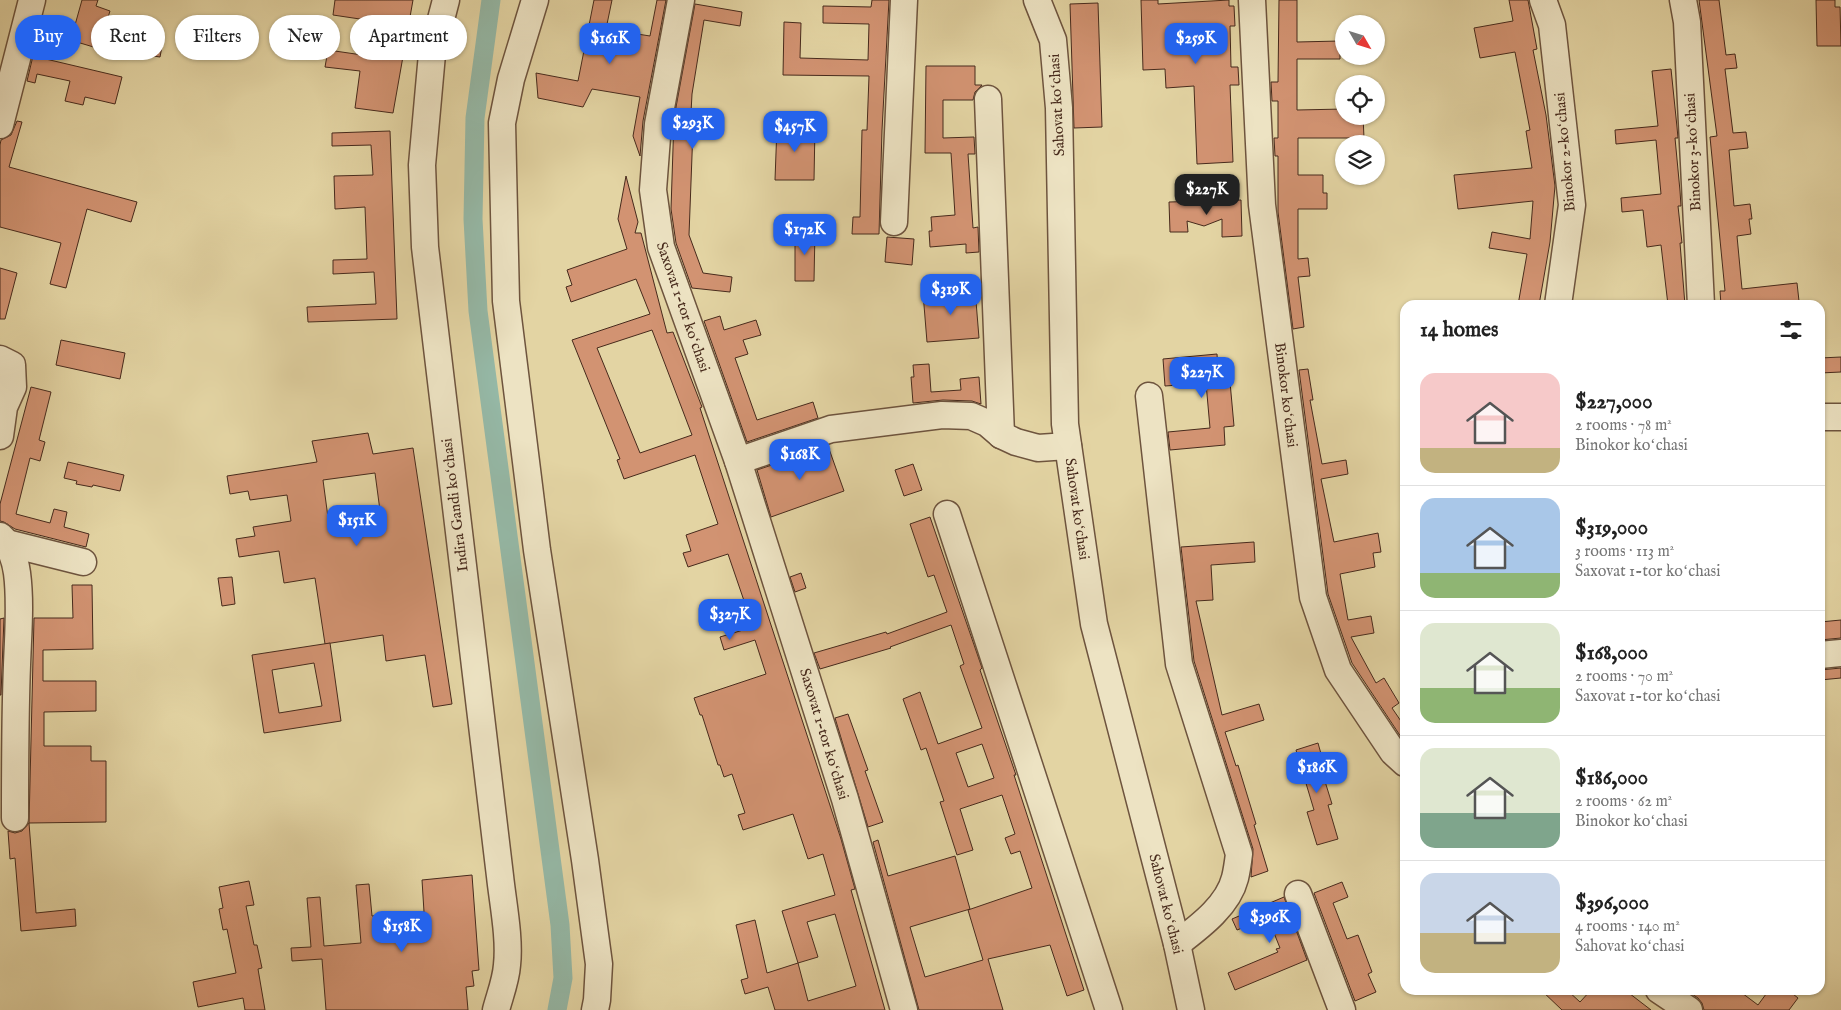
<!DOCTYPE html>
<html lang="en">
<head>
<meta charset="utf-8">
<style>
	:root { --surface:#fff; --page:#f2f2f2; --text:#222; --muted:#767676; --line:#e0e0e0; --accent:#2563eb }
	body { margin:0; font-family:"IM FELL English",serif; background:var(--page); color:var(--text); height:100vh; display:flex; flex-direction:column; font-size:19px; white-space:nowrap }
	* { box-sizing:border-box; margin:0 }
	p { font-size:16px; color:var(--muted) }
	.icon { flex:none; width:28px; height:28px; fill:none; stroke:currentColor; stroke-width:2; stroke-linecap:round; stroke-linejoin:round }
	.map { position:relative; flex:1; overflow:hidden }
	.details { position:absolute; left:1400px; top:300px; width:425px; height:695px; display:flex; flex-direction:column; background:var(--surface); border-radius:15px; box-shadow:0 1px 4px #0004 }
	.details>* { flex:none }
	.guide { position:absolute; left:15px; top:15px; width:475px; height:45px; display:flex; gap:10px }
	.needle { width:32px; rotate:129deg }
	.fabs { position:absolute; left:1335px; top:15px; display:grid; gap:10px }
	.fabs a { display:grid; place-items:center; width:50px; height:50px; border-radius:50%; background:var(--surface); box-shadow:0 1px 4px #0004; font-size:25px }
	.price { position:absolute; translate:-50% -42px; padding:0 11px; border-radius:10px; background:var(--accent); color:#fff; font-size:16px; line-height:32px; filter:drop-shadow(0 1px 2px #0008) }
	.price::after { content:''; position:absolute; left:50%; top:30px; width:15px; height:11px; margin-left:-8px; background:inherit; clip-path:polygon(0 0,100% 0,50% 100%) }
	.price.current { background:#222; color:#fff }
	ul { padding:0; list-style:none }
	li { display:flex; align-items:center; gap:15px; height:125px; padding:0 20px }
	li+li { border-top:1px solid var(--line) }
	li span { display:grid; place-items:center; flex:none; width:140px; height:100px; border-radius:15px; color:#555 }
	li>.icon { margin-inline-start:auto }
	span .icon { width:60px; height:60px; fill:#fffc; stroke-width:1 }
	li b { font-size:21px }
	h2 { display:flex; justify-content:space-between; align-items:center; height:60px; padding:0 20px; font-size:21px }
	.chip { padding:0 18px; border-radius:22px; background:var(--surface); box-shadow:0 1px 4px #0004; font-size:18px; line-height:45px }
	.chip.current { background:var(--accent); color:#fff }
	.map>svg:first-child { display:block }
	.lines { fill:none; stroke-linecap:round; stroke-linejoin:round }
	.canal { stroke:#95b8a6; stroke-width:19 }
	.building { fill:#d29372; stroke:#472a1c; fill-rule:evenodd }
	.minor-casing { stroke:#6e543e; stroke-width:29 }
	.minor { stroke:#ede3c3; stroke-width:26 }
	.labels { text-anchor:middle; dominant-baseline:central; stroke-width:4.5; stroke-linejoin:round; paint-order:stroke }
	.street-label { font-size:15px; fill:#472a1c; stroke:#ede3c3 }
</style>
</head>
<body>
<div class="map">
<svg width="1841" height="1010" viewBox="0 0 1841 1010">
	<rect width="100%" height="100%" fill="#e3d4a3"/>
	<filter id="stains"><feTurbulence type="fractalNoise" baseFrequency=".004" numOctaves="4"/><feColorMatrix values="0 0 0 0 .2 0 0 0 0 .09 0 0 0 0 .02 0 0 0 .5 -.17"/></filter>
	<radialGradient id="worn" r=".72"><stop offset=".6" stop-color="#630" stop-opacity="0"/><stop offset="1" stop-color="#630" stop-opacity=".3"/></radialGradient>
	<g class="lines">
		<path class="canal" d="M 491,0 L 475,118 L 473,219 L 478,311 L 560,925 L 563,978 L 557,1010"/>
	</g>
	<g class="building">
		<path d="M 82,0 L 98,0 L 96,6 L 110,11 L 104,30 L 163,41 L 160,57 L 128,52 L 127,57 L 40,31 L 43,16 L 75,25 Z"/>
		<path d="M 335,0 L 413,0 L 393,113 L 355,108 L 360,71 L 325,67 L 328,50 L 376,57 L 380,22 L 333,15 Z"/>
		<path d="M 594,0 L 612,0 L 606,29 L 650,36 L 657,0 L 666,0 L 643,121 L 640,156 L 633,136 L 640,97 L 592,89 L 583,107 L 538,98 L 536,73 L 578,81 Z"/>
		<path d="M 872,0 L 889,0 L 882,130 L 879,234 L 852,234 L 853,217 L 860,217 L 862,130 L 867,130 L 869,76 L 783,75 L 784,22 L 801,23 L 800,58 L 868,60 L 869,24 L 823,23 L 823,6 L 871,7 Z"/>
		<path d="M 1141,0 L 1158,0 L 1158,4 L 1229,0 L 1229,6 L 1234,6 L 1235,26 L 1230,26 L 1231,67 L 1238,67 L 1239,85 L 1230,85 L 1233,162 L 1197,164 L 1194,86 L 1166,88 L 1165,69 L 1143,70 Z"/>
		<path d="M 1279,0 L 1297,0 L 1297,42 L 1340,41 L 1340,59 L 1297,59 L 1297,110 L 1344,109 L 1344,116 L 1363,116 L 1364,138 L 1298,138 L 1298,175 L 1323,175 L 1323,193 L 1327,193 L 1327,209 L 1298,209 L 1298,259 L 1308,258 L 1310,276 L 1298,277 L 1304,327 L 1293,329 L 1278,212 L 1278,156 L 1275,156 L 1274,138 L 1278,138 L 1278,101 L 1272,101 L 1271,82 L 1278,82 Z"/>
		<path d="M 1509,0 L 1528,0 L 1537,49 L 1533,50 L 1546,115 L 1555,186 L 1550,242 L 1539,305 L 1518,305 L 1527,254 L 1489,248 L 1492,232 L 1530,239 L 1533,201 L 1458,209 L 1454,175 L 1532,168 L 1526,131 L 1530,130 L 1515,52 L 1480,58 L 1474,28 L 1513,21 Z"/>
		<path d="M 1699,0 L 1719,0 L 1726,55 L 1735,54 L 1737,68 L 1725,69 L 1733,133 L 1746,132 L 1748,148 L 1729,150 L 1734,206 L 1750,204 L 1752,219 L 1749,219 L 1751,234 L 1737,236 L 1742,289 L 1797,283 L 1799,301 L 1763,305 L 1721,305 L 1720,291 L 1725,291 L 1710,137 L 1717,136 Z"/>
		<path d="M 1816,0 L 1835,0 L 1835,7 L 1840,7 L 1841,46 L 1817,46 Z"/>
		<path d="M 1098,3 L 1102,127 L 1074,128 L 1070,4 Z"/>
		<path d="M 695,4 L 742,12 L 740,26 L 704,20 L 692,94 L 691,113 L 710,114 L 709,130 L 693,129 L 689,235 L 703,273 L 732,277 L 730,292 L 692,288 L 676,243 L 671,209 L 674,118 Z"/>
		<path d="M 33,56 L 122,77 L 115,104 L 85,97 L 83,105 L 65,101 L 70,81 L 37,74 L 35,83 L 27,81 Z"/>
		<path d="M 926,66 L 975,66 L 975,85 L 982,85 L 975,92 L 973,100 L 943,100 L 943,138 L 974,137 L 975,154 L 968,154 L 973,228 L 978,227 L 979,252 L 966,253 L 966,244 L 930,247 L 929,231 L 932,231 L 931,217 L 955,215 L 951,153 L 925,153 Z"/>
		<path d="M 1671,69 L 1677,127 L 1678,138 L 1675,138 L 1680,191 L 1681,206 L 1678,206 L 1682,243 L 1680,243 L 1685,305 L 1668,305 L 1661,245 L 1647,247 L 1643,210 L 1622,212 L 1621,198 L 1661,194 L 1656,140 L 1616,144 L 1615,130 L 1658,126 L 1652,71 Z"/>
		<path d="M 17,121 L 22,122 L 9,167 L 137,202 L 131,222 L 87,209 L 66,288 L 50,284 L 61,243 L 0,227 L 0,145 L 1,140 L 11,135 Z"/>
		<path d="M 777,126 L 815,126 L 814,180 L 775,180 Z"/>
		<path d="M 390,131 L 397,319 L 308,322 L 307,307 L 376,304 L 374,272 L 333,274 L 333,260 L 367,259 L 365,207 L 335,209 L 334,176 L 373,175 L 371,145 L 332,146 L 332,133 Z"/>
		<path d="M 626,176 L 638,222 L 635,233 L 641,233 L 667,333 L 673,332 L 702,407 L 700,408 L 841,839 L 855,889 L 851,890 L 885,1010 L 775,1010 L 768,987 L 745,994 L 741,980 L 748,978 L 736,925 L 755,920 L 767,973 L 798,963 L 782,911 L 835,895 L 823,854 L 808,859 L 793,814 L 743,830 L 738,815 L 745,813 L 732,774 L 724,777 L 720,765 L 718,765 L 702,715 L 700,715 L 694,698 L 766,674 L 755,640 L 724,650 L 720,637 L 753,627 L 728,554 L 688,567 L 683,553 L 691,551 L 686,535 L 718,524 L 695,455 L 624,479 L 617,460 L 620,459 L 572,340 L 650,314 L 636,279 L 571,302 L 566,287 L 572,285 L 567,270 L 627,249 L 618,219 ZM 652,330 L 692,435 L 640,453 L 597,348 ZM 835,914 L 856,986 L 808,1001 L 798,963 L 818,957 L 807,922 Z"/>
		<path d="M 1241,200 L 1242,236 L 1222,237 L 1222,219 L 1204,226 L 1187,221 L 1188,232 L 1170,232 L 1169,202 Z"/>
		<path d="M 795,230 L 815,231 L 814,281 L 795,281 Z"/>
		<path d="M 887,237 L 914,239 L 912,265 L 885,262 Z"/>
		<path d="M 0,268 L 17,273 L 5,319 L 0,319 Z"/>
		<path d="M 975,289 L 979,338 L 927,342 L 923,293 Z"/>
		<path d="M 720,316 L 724,330 L 756,320 L 761,335 L 743,340 L 748,354 L 735,358 L 757,420 L 813,402 L 818,418 L 747,442 L 704,321 Z"/>
		<path d="M 61,340 L 125,353 L 120,379 L 56,365 Z"/>
		<path d="M 1217,354 L 1218,372 L 1229,371 L 1234,426 L 1224,427 L 1225,445 L 1170,450 L 1168,432 L 1210,428 L 1206,383 L 1165,386 L 1163,359 Z"/>
		<path d="M 1841,357 L 1841,372 L 1820,373 L 1820,358 Z"/>
		<path d="M 929,364 L 931,392 L 961,390 L 960,379 L 979,377 L 981,404 L 972,401 L 943,400 L 913,403 L 911,377 L 914,377 L 913,365 Z"/>
		<path d="M 1308,369 L 1313,400 L 1310,400 L 1322,464 L 1346,460 L 1348,474 L 1321,479 L 1334,542 L 1378,533 L 1381,552 L 1373,553 L 1375,567 L 1340,574 L 1348,620 L 1371,616 L 1374,633 L 1351,637 L 1376,683 L 1384,678 L 1399,703 L 1392,708 L 1405,727 L 1405,743 L 1352,663 L 1328,594 L 1299,370 Z"/>
		<path d="M 31,387 L 51,392 L 39,440 L 45,442 L 40,461 L 30,458 L 16,514 L 50,523 L 54,509 L 67,512 L 64,527 L 89,534 L 86,547 L 15,529 L 4,522 L 0,521 L 0,504 Z"/>
		<path d="M 368,433 L 373,454 L 413,448 L 452,704 L 433,707 L 425,655 L 386,661 L 383,635 L 325,644 L 315,578 L 284,583 L 279,551 L 239,557 L 236,539 L 255,536 L 253,527 L 291,521 L 287,495 L 250,500 L 248,491 L 230,494 L 227,476 L 317,462 L 312,441 ZM 375,473 L 381,518 L 329,525 L 323,480 Z"/>
		<path d="M 828,446 L 844,491 L 771,517 L 757,470 Z"/>
		<path d="M 68,462 L 124,475 L 120,491 L 93,485 L 92,487 L 76,484 L 77,481 L 64,478 Z"/>
		<path d="M 913,464 L 922,490 L 904,496 L 895,470 Z"/>
		<path d="M 930,517 L 982,668 L 980,670 L 1016,775 L 1014,775 L 1084,990 L 1067,996 L 1050,945 L 988,959 L 1003,1010 L 919,1010 L 873,842 L 878,840 L 888,876 L 955,856 L 970,909 L 910,927 L 925,977 L 983,960 L 968,910 L 1032,888 L 1020,851 L 1011,854 L 1005,838 L 1015,834 L 1002,795 L 960,809 L 973,850 L 957,855 L 940,802 L 944,801 L 926,748 L 921,750 L 903,699 L 920,692 L 938,744 L 982,728 L 960,666 L 964,664 L 951,625 L 890,647 L 891,648 L 820,669 L 814,653 L 886,632 L 887,634 L 947,612 L 934,575 L 928,577 L 910,524 ZM 982,744 L 994,778 L 968,787 L 956,753 Z"/>
		<path d="M 1254,542 L 1255,562 L 1211,565 L 1213,600 L 1196,601 L 1222,715 L 1259,704 L 1264,720 L 1225,732 L 1236,766 L 1238,765 L 1256,824 L 1254,825 L 1268,871 L 1251,877 L 1253,849 L 1194,661 L 1181,547 Z"/>
		<path d="M 801,573 L 806,588 L 795,592 L 790,577 Z"/>
		<path d="M 232,577 L 235,604 L 222,606 L 218,578 Z"/>
		<path d="M 72,585 L 92,585 L 93,649 L 43,650 L 43,681 L 96,681 L 96,711 L 44,712 L 44,746 L 91,746 L 91,761 L 106,761 L 106,822 L 29,823 L 34,618 L 73,618 Z"/>
		<path d="M 4,618 L 1,695 L 0,695 L 0,619 Z"/>
		<path d="M 1841,620 L 1841,638 L 1820,640 L 1820,622 Z"/>
		<path d="M 330,643 L 341,721 L 264,733 L 252,655 ZM 314,663 L 322,706 L 279,713 L 272,670 Z"/>
		<path d="M 1841,668 L 1841,678 L 1820,680 L 1820,670 Z"/>
		<path d="M 848,714 L 868,770 L 865,771 L 883,822 L 868,827 L 835,718 Z"/>
		<path d="M 1318,743 L 1323,761 L 1319,762 L 1332,804 L 1328,805 L 1338,839 L 1317,845 L 1307,812 L 1314,810 L 1296,750 Z"/>
		<path d="M 29,823 L 36,913 L 75,909 L 76,926 L 21,931 L 15,858 L 10,859 L 8,831 L 15,833 L 22,831 Z"/>
		<path d="M 472,875 L 479,970 L 472,971 L 474,986 L 466,987 L 468,1010 L 326,1010 L 322,959 L 292,961 L 291,948 L 311,947 L 307,898 L 320,897 L 324,946 L 361,943 L 356,885 L 369,884 L 372,916 L 424,912 L 422,880 Z"/>
		<path d="M 249,881 L 254,905 L 246,906 L 254,945 L 257,945 L 262,968 L 258,969 L 265,1010 L 245,1010 L 243,998 L 198,1007 L 193,982 L 236,973 L 227,929 L 223,930 L 219,909 L 223,908 L 219,887 Z"/>
		<path d="M 1342,882 L 1348,897 L 1333,903 L 1347,939 L 1358,935 L 1372,972 L 1368,974 L 1376,992 L 1355,1001 L 1314,893 Z"/>
		<path d="M 1284,897 L 1307,960 L 1235,990 L 1228,973 L 1278,952 L 1276,949 L 1280,948 L 1268,918 L 1237,930 L 1232,919 Z"/>
		<path d="M 1541,990 L 1567,990 L 1580,1002 L 1591,990 L 1625,990 L 1651,1010 L 1562,1010 Z"/>
		<path d="M 1686,990 L 1738,990 L 1758,1005 L 1769,990 L 1788,990 L 1798,998 L 1789,1010 L 1704,1010 L 1702,1003 L 1698,998 Z"/>
	</g>
	<g class="lines">
		<defs>
			<g id="minor">
				<path d="M 446,0 L 432,54 L 422,165 L 425,247 L 500,876 C 503,904 510,938 507,965 C 506,980 500,995 496,1010"/>
				<path d="M 535,0 L 511,79 L 502,123 L 506,301 L 537,550 L 585,860 L 599,964 L 597,1000 L 595,1010"/>
				<path d="M 681,0 L 658,124 L 653,190 L 661,247 L 738,461 L 845,799 L 904,1010"/>
				<path d="M 1037,0 L 1053,40 L 1059,108 L 1065,424 L 1094,624 L 1177,944 L 1191,1010"/>
				<path d="M 1252,0 L 1262,205 L 1313,597 L 1338,670 L 1393,752 L 1405,763"/>
				<path d="M 1543,0 L 1552,25 L 1572,205 L 1558,305"/>
				<path d="M 1683,0 L 1687,22 L 1701,305"/>
				<path d="M 988,99 L 1001,435"/>
				<path d="M 0,125 L 32,0"/>
				<path d="M 894,222 L 904,0"/>
				<path d="M 0,359 L 12,365 L 13,387 L 4,407 L 0,436"/>
				<path d="M 1149,396 L 1179,664 L 1239,854 C 1238,862 1237,870 1235,878 C 1228,906 1199,927 1177,944"/>
				<path d="M 1820,417 L 1841,417"/>
				<path d="M 738,461 L 831,429 L 942,415 L 971,416 L 987,423 L 1001,435 L 1016,442 L 1038,448 L 1068,446"/>
				<path d="M 947,514 L 1109,1010"/>
				<path d="M 0,536 C 10,545 15,559 17,573 C 21,603 18,635 17,665 C 15,716 15,767 15,818"/>
				<path d="M 7,543 L 83,562"/>
				<path d="M 1820,655 L 1841,653"/>
				<path d="M 1298,894 L 1342,1010"/>
				<path d="M 1659,990 L 1689,1010"/>
			</g>
		</defs>
		<use href="#minor" class="minor-casing"/>
		<use href="#minor" class="minor"/>
	</g>
	<g class="labels">
		<g class="street-label">
			<text transform="translate(1057 105) rotate(-93)">Sahovat koʻchasi</text>
			<text transform="translate(1565 152) rotate(-95)">Binokor 2-koʻchasi</text>
			<text transform="translate(1693 152) rotate(-93)">Binokor 3-koʻchasi</text>
			<text transform="translate(683 307) rotate(71)">Saxovat 1-tor koʻchasi</text>
			<text transform="translate(1286 395) rotate(83)">Binokor koʻchasi</text>
			<text transform="translate(455 505) rotate(-97)">Indira Gandi koʻchasi</text>
			<text transform="translate(1077 509) rotate(82)">Sahovat koʻchasi</text>
			<text transform="translate(824 734) rotate(73)">Saxovat 1-tor koʻchasi</text>
			<text transform="translate(1166 904) rotate(76)">Sahovat koʻchasi</text>
		</g>
	</g>
	<rect width="100%" height="100%" filter="url(#stains)"/>
	<rect width="100%" height="100%" fill="url(#worn)"/>
</svg>
<div class="fabs">
<a><svg class="needle" viewBox="-14 -14 28 28"><path d="M0-13l5 13h-10z" fill="#e53935"/><path d="M0 13l5-13h-10z" fill="#767676"/></svg></a>
<a><svg class="icon" aria-label="locate" viewBox="0 0 24 24"><circle cx="12" cy="12" r="6"/><path d="M12 2v4M12 18v4M2 12h4M18 12h4"/></svg></a>
<a><svg class="icon" aria-label="layers" viewBox="0 0 24 24"><path d="M12 4l9 5-9 5-9-5zM3 14l9 5 9-5"/></svg></a>
</div>
<b class="price" style="left:610px;top:65px">$161K</b>
<b class="price" style="left:1196px;top:65px">$259K</b>
<b class="price" style="left:693px;top:150px">$293K</b>
<b class="price" style="left:795px;top:153px">$457K</b>
<b class="price current" style="left:1207px;top:216px">$227K</b>
<b class="price" style="left:805px;top:256px">$172K</b>
<b class="price" style="left:951px;top:316px">$319K</b>
<b class="price" style="left:1202px;top:399px">$227K</b>
<b class="price" style="left:800px;top:481px">$168K</b>
<b class="price" style="left:357px;top:547px">$151K</b>
<b class="price" style="left:730px;top:641px">$327K</b>
<b class="price" style="left:1317px;top:794px">$186K</b>
<b class="price" style="left:1270px;top:944px">$396K</b>
<b class="price" style="left:402px;top:953px">$158K</b>
<div class="guide">
<a class="chip current">Buy</a>
<a class="chip">Rent</a>
<a class="chip">Filters</a>
<a class="chip">New</a>
<a class="chip">Apartment</a>
</div>
<section class="details">
<h2>14 homes<svg class="icon" aria-label="filters" viewBox="0 0 24 24"><path d="M4 7h16M4 17h16"/><circle cx="9" cy="7" r="2"/><circle cx="15" cy="17" r="2"/></svg></h2>
<ul>
<li><span style="background:linear-gradient(#f6c9c9 75%,#c2b280 0)"><svg class="icon" aria-label="home" viewBox="0 0 24 24"><path d="M3 11l9-7 9 7M6 9v11h12V9"/></svg></span><div><b>$227,000</b><p>2 rooms · 78 m²</p><p>Binokor koʻchasi</p></div></li>
<li><span style="background:linear-gradient(#a9c7e8 75%,#8fb573 0)"><svg class="icon" aria-label="home" viewBox="0 0 24 24"><path d="M3 11l9-7 9 7M6 9v11h12V9"/></svg></span><div><b>$319,000</b><p>3 rooms · 113 m²</p><p>Saxovat 1-tor koʻchasi</p></div></li>
<li><span style="background:linear-gradient(#dfe7d0 65%,#8fb573 0)"><svg class="icon" aria-label="home" viewBox="0 0 24 24"><path d="M3 11l9-7 9 7M6 9v11h12V9"/></svg></span><div><b>$168,000</b><p>2 rooms · 70 m²</p><p>Saxovat 1-tor koʻchasi</p></div></li>
<li><span style="background:linear-gradient(#dfe7d0 65%,#7fa58c 0)"><svg class="icon" aria-label="home" viewBox="0 0 24 24"><path d="M3 11l9-7 9 7M6 9v11h12V9"/></svg></span><div><b>$186,000</b><p>2 rooms · 62 m²</p><p>Binokor koʻchasi</p></div></li>
<li><span style="background:linear-gradient(#c9d6e8 60%,#c2b280 0)"><svg class="icon" aria-label="home" viewBox="0 0 24 24"><path d="M3 11l9-7 9 7M6 9v11h12V9"/></svg></span><div><b>$396,000</b><p>4 rooms · 140 m²</p><p>Sahovat koʻchasi</p></div></li>
</ul>
</section>
</div>
</body>
</html>
